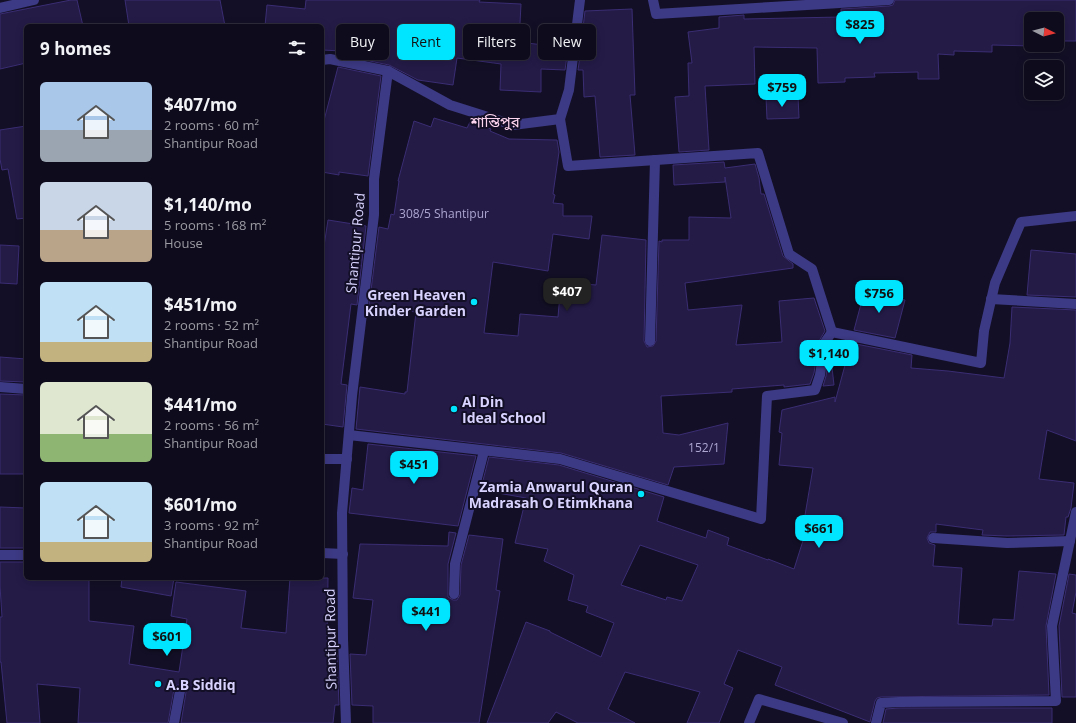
<!DOCTYPE html>
<html lang="en">
<head>
<meta charset="utf-8">
<style>
	:root { --surface:#0e0b1c; --page:#1c1929; --text:#f1f3f6; --muted:#9b9ba3; --line:#2e2b3b; --accent:#00e5ff }
	body { margin:0; font-family:"Open Sans","Noto Sans Bengali",sans-serif; background:var(--page); color:var(--text); height:100vh; display:flex; flex-direction:column; font-size:15px; white-space:nowrap }
	* { box-sizing:border-box; margin:0 }
	p { font-size:13px; color:var(--muted) }
	.icon { flex:none; width:22px; height:22px; fill:none; stroke:currentColor; stroke-width:2; stroke-linecap:round; stroke-linejoin:round }
	.map { position:relative; flex:1; overflow:hidden }
	.details { position:absolute; left:24px; top:24px; width:300px; height:556px; display:flex; flex-direction:column; background:var(--surface); border-radius:6px; box-shadow:0 2px 10px #0003,0 0 0 1px var(--line) }
	.details>* { flex:none }
	.hud { position:absolute; left:336px; top:24px; width:380px; height:36px; display:flex; gap:8px }
	.needle { width:26px; rotate:96deg }
	.tools { position:absolute; left:1024px; top:12px; display:grid; gap:8px }
	.tools a { display:grid; place-items:center; width:40px; height:40px; border-radius:6px; background:var(--surface); box-shadow:0 2px 10px #0003,0 0 0 1px var(--line); font-size:20px }
	.price { position:absolute; translate:-50% -34px; padding:0 9px; border-radius:8px; background:var(--accent); color:#111; font-size:13px; line-height:26px; filter:drop-shadow(0 1px 2px #0008) }
	.price::after { content:''; position:absolute; left:50%; top:24px; width:12px; height:9px; margin-left:-6px; background:inherit; clip-path:polygon(0 0,100% 0,50% 100%) }
	.price.current { background:#222; color:#fff }
	ul { padding:0; list-style:none }
	li { display:flex; align-items:center; gap:12px; height:100px; padding:0 16px }
	li span { display:grid; place-items:center; flex:none; width:112px; height:80px; border-radius:6px; color:#555 }
	li>.icon { margin-inline-start:auto }
	span .icon { width:48px; height:48px; fill:#fffc; stroke-width:1 }
	li b { font-size:17px }
	h2 { display:flex; justify-content:space-between; align-items:center; height:48px; padding:0 16px; font-size:17px }
	.pill { padding:0 14px; border-radius:6px; background:var(--surface); box-shadow:0 2px 10px #0003,0 0 0 1px var(--line); font-size:14px; line-height:36px }
	.pill.current { background:var(--accent); color:#111 }
	.map>svg:first-child { display:block }
	.building { fill:#241b47; stroke:#3b2d73; fill-rule:evenodd }
	.lines { fill:none; stroke-linecap:round; stroke-linejoin:round }
	.minor { stroke:#3d3a85; stroke-width:10 }
	.poi-dot { fill:#00e5ff; stroke:#130f26; stroke-width:1.5 }
	.labels { text-anchor:middle; dominant-baseline:central; stroke-width:4; stroke-linejoin:round; paint-order:stroke }
	.number-label { font-size:12px; fill:#aca6d1 }
	.street-label { font-size:14px; fill:#d9d4ff; stroke:#130f26 }
	.poi-label { font-size:14px; font-weight:bold; fill:#d9d4ff; stroke:#130f26; text-anchor:end }
	.neighbourhood-label { font-size:15px; fill:#ffd6f0; stroke:#130f26 }
</style>
</head>
<body>
<div class="map">
<svg width="1076" height="723" viewBox="0 0 1076 723">
	<rect width="100%" height="100%" fill="#130f26"/>
	<g class="building">
		<path d="M 71,0 L 77,0 L 83,26 L 26,26 L 26,63 L 0,69 L 0,14 Z"/>
		<path d="M 125,0 L 220,0 L 225,26 L 129,26 Z"/>
		<path d="M 306,0 L 480,0 L 479,2 L 521,4 L 519,42 L 568,48 L 565,70 L 541,69 L 541,92 L 500,90 L 501,64 L 457,58 L 453,85 L 418,80 L 389,65 L 341,55 L 342,51 L 322,50 L 322,26 L 265,26 L 267,5 L 305,9 Z"/>
		<path d="M 895,0 L 1076,0 L 1076,41 L 1057,41 L 1057,19 L 1031,19 L 1031,45 L 1052,45 L 1052,50 L 1032,48 L 1032,46 L 992,45 L 992,52 L 954,51 L 954,55 L 938,54 L 939,79 L 918,79 L 918,72 L 874,73 L 875,77 L 845,78 L 845,82 L 818,83 L 817,48 L 754,47 L 755,84 L 705,86 L 709,150 L 679,152 L 675,97 L 689,96 L 688,63 L 692,63 L 688,32 L 719,28 L 719,17 L 744,15 L 744,19 L 841,17 L 841,9 L 889,6 L 893,5 Z"/>
		<path d="M 632,9 L 635,95 L 630,95 L 635,155 L 600,157 L 595,96 L 584,97 L 583,70 L 578,70 L 581,49 L 583,50 L 582,36 L 585,11 Z"/>
		<path d="M 338,67 L 381,76 L 368,176 L 339,172 L 339,175 L 322,172 L 322,128 Z"/>
		<path d="M 798,96 L 799,118 L 767,119 L 766,97 Z"/>
		<path d="M 434,118 L 467,128 L 470,122 L 491,129 L 490,131 L 509,139 L 557,140 L 559,152 L 553,194 L 555,195 L 553,203 L 563,204 L 563,216 L 592,216 L 589,239 L 553,234 L 548,271 L 493,262 L 484,333 L 518,336 L 520,314 L 558,317 L 561,282 L 596,285 L 602,235 L 646,240 L 644,341 L 647,347 L 653,346 L 656,341 L 659,241 L 662,242 L 662,240 L 689,240 L 689,217 L 731,218 L 725,177 L 725,182 L 674,185 L 673,165 L 724,162 L 725,168 L 755,164 L 759,178 L 761,194 L 764,194 L 783,256 L 793,264 L 793,268 L 685,283 L 688,310 L 742,305 L 736,345 L 782,342 L 779,301 L 814,298 L 825,331 L 819,341 L 814,373 L 810,384 L 784,387 L 784,385 L 732,389 L 732,392 L 661,396 L 663,433 L 679,435 L 728,423 L 724,464 L 674,467 L 668,485 L 561,453 L 356,429 L 360,387 L 405,394 L 405,392 L 407,392 L 416,312 L 369,306 L 379,227 L 388,229 L 391,214 L 394,215 L 399,181 L 398,181 L 414,121 L 431,127 Z"/>
		<path d="M 26,126 L 26,218 L 17,219 L 8,169 L 2,170 L 0,159 L 0,130 Z"/>
		<path d="M 328,220 L 366,226 L 357,305 L 351,304 L 341,384 L 347,385 L 343,427 L 322,424 L 322,259 Z"/>
		<path d="M 0,245 L 19,246 L 17,284 L 0,283 Z"/>
		<path d="M 1031,250 L 1076,254 L 1076,297 L 1027,295 Z"/>
		<path d="M 865,289 L 905,300 L 895,338 L 854,330 Z"/>
		<path d="M 1012,307 L 1076,310 L 1076,441 L 1047,430 L 1039,479 L 1074,483 L 1071,508 L 1068,517 L 1066,517 L 1064,535 L 1007,536 L 982,535 L 983,530 L 936,524 L 936,532 L 930,532 L 927,538 L 929,543 L 935,545 L 933,566 L 962,568 L 958,624 L 992,626 L 993,619 L 1014,620 L 1019,571 L 1056,574 L 1046,626 L 1049,695 L 881,697 L 877,698 L 875,701 L 870,722 L 775,685 L 782,667 L 738,650 L 724,684 L 733,688 L 719,723 L 687,723 L 700,692 L 625,672 L 608,709 L 635,723 L 578,723 L 556,712 L 548,723 L 487,723 L 526,622 L 550,631 L 550,632 L 601,657 L 614,623 L 586,612 L 588,606 L 568,600 L 574,575 L 544,561 L 548,549 L 515,543 L 526,498 L 481,490 L 480,492 L 489,457 L 559,465 L 664,497 L 657,521 L 706,538 L 708,530 L 729,538 L 727,545 L 768,560 L 768,559 L 794,569 L 807,528 L 803,527 L 813,468 L 779,465 L 782,433 L 779,432 L 782,410 L 835,397 L 835,402 L 851,343 L 912,355 L 911,368 L 948,371 L 1004,378 L 1010,343 ZM 640,545 L 698,565 L 682,601 L 667,597 L 666,600 L 621,585 Z"/>
		<path d="M 830,350 L 834,385 L 823,386 L 826,376 Z"/>
		<path d="M 0,357 L 26,359 L 26,382 L 0,381 Z"/>
		<path d="M 0,394 L 26,395 L 26,474 L 0,474 Z"/>
		<path d="M 368,444 L 476,456 L 458,526 L 349,513 L 352,488 L 363,490 Z"/>
		<path d="M 0,507 L 26,508 L 26,548 L 0,548 Z"/>
		<path d="M 449,532 L 456,533 L 448,564 L 448,597 L 453,600 L 457,600 L 460,595 L 461,565 L 469,535 L 503,539 L 496,590 L 500,591 L 479,723 L 373,723 L 373,706 L 352,705 L 350,654 L 366,655 L 373,600 L 353,598 L 360,544 L 448,546 Z"/>
		<path d="M 0,562 L 26,562 L 26,578 L 89,578 L 89,621 L 134,626 L 129,664 L 179,672 L 187,619 L 171,616 L 176,582 L 246,591 L 241,628 L 286,633 L 290,578 L 328,578 L 327,644 L 332,645 L 332,653 L 337,653 L 339,705 L 335,705 L 333,723 L 181,723 L 186,692 L 184,686 L 181,685 L 177,685 L 174,689 L 168,723 L 78,723 L 80,688 L 37,684 L 40,723 L 7,723 L 1,662 L 0,662 L 0,617 L 2,617 L 0,586 Z"/>
		<path d="M 1069,574 L 1076,575 L 1076,592 L 1072,613 L 1076,614 L 1076,697 L 1062,697 L 1059,626 Z"/>
		<path d="M 122,578 L 174,578 L 171,596 L 121,587 Z"/>
		<path d="M 899,708 L 1052,708 L 1052,723 L 883,723 L 886,709 Z"/>
	</g>
	<g class="lines">
		<g class="minor">
			<path d="M 653,0 L 656,14 L 889,0"/>
			<path d="M 0,8 L 34,0"/>
			<path d="M 322,60 L 330,59 L 388,71"/>
			<path d="M 560,119 L 568,166 L 758,153 L 789,254 L 812,269 L 832,332"/>
			<path d="M 991,299 L 1076,304"/>
			<path d="M 650,341 L 655,160"/>
			<path d="M 0,387 L 26,389"/>
			<path d="M 349,435 L 560,459 L 761,519 L 767,396 L 815,390 L 820,375 L 825,342 L 832,332 L 981,363 L 984,331 L 995,283 L 1021,222 L 1076,216"/>
			<path d="M 322,459 L 347,459"/>
			<path d="M 933,538 L 1007,543 L 1070,541"/>
			<path d="M 322,553 L 343,554"/>
			<path d="M 0,555 L 26,555"/>
			<path d="M 454,594 L 455,564 L 484,451"/>
			<path d="M 174,723 L 180,691"/>
			<path d="M 346,723 L 343,639 L 342,513 L 352,396 L 374,215 L 374,179 L 388,71 L 450,105 L 513,125 L 560,119 L 569,90 L 580,0"/>
			<path d="M 749,723 L 759,699 L 843,723"/>
			<path d="M 876,723 L 881,703 L 899,702 L 1056,701 L 1052,626 L 1076,512"/>
		</g>
	</g>
	<g class="poi-dot">
		<circle cx="474" cy="302" r="4"/>
		<circle cx="454" cy="409" r="4"/>
		<circle cx="641" cy="494" r="4"/>
		<circle cx="158" cy="684" r="4"/>
	</g>
	<g class="labels">
		<g class="number-label">
			<text x="444" y="213">308/5 Shantipur</text>
			<text x="704" y="447">152/1</text>
		</g>
		<g class="street-label">
			<text transform="translate(355 243) rotate(-85)">Shantipur Road</text>
			<text transform="translate(330 639) rotate(-91)">Shantipur Road</text>
		</g>
		<g class="poi-label">
			<text x="466" y="294">Green Heaven<tspan x="466" dy="16">Kinder Garden</tspan></text>
			<text x="462" y="401" text-anchor="start">Al Din<tspan x="462" dy="16">Ideal School</tspan></text>
			<text x="633" y="486">Zamia Anwarul Quran<tspan x="633" dy="16">Madrasah O Etimkhana</tspan></text>
			<text x="166" y="684" text-anchor="start">A.B Siddiq</text>
		</g>
		<g class="neighbourhood-label">
			<text x="495" y="121">শান্তিপুর</text>
		</g>
	</g>
</svg>
<div class="tools">
<a><svg class="needle" viewBox="-14 -14 28 28"><path d="M0-13l5 13h-10z" fill="#e53935"/><path d="M0 13l5-13h-10z" fill="#9b9ba3"/></svg></a>
<a><svg class="icon" aria-label="layers" viewBox="0 0 24 24"><path d="M12 4l9 5-9 5-9-5zM3 14l9 5 9-5"/></svg></a>
</div>
<b class="price" style="left:860px;top:45px">$825</b>
<b class="price" style="left:782px;top:108px">$759</b>
<b class="price current" style="left:567px;top:312px">$407</b>
<b class="price" style="left:879px;top:314px">$756</b>
<b class="price" style="left:829px;top:374px">$1,140</b>
<b class="price" style="left:414px;top:485px">$451</b>
<b class="price" style="left:819px;top:549px">$661</b>
<b class="price" style="left:426px;top:632px">$441</b>
<b class="price" style="left:167px;top:657px">$601</b>
<div class="hud">
<a class="pill">Buy</a>
<a class="pill current">Rent</a>
<a class="pill">Filters</a>
<a class="pill">New</a>
</div>
<section class="details">
<h2>9 homes<svg class="icon" aria-label="filters" viewBox="0 0 24 24"><path d="M4 7h16M4 17h16"/><circle cx="9" cy="7" r="2"/><circle cx="15" cy="17" r="2"/></svg></h2>
<ul>
<li><span style="background:linear-gradient(#a9c7e8 60%,#9aa5b1 0)"><svg class="icon" aria-label="home" viewBox="0 0 24 24"><path d="M3 11l9-7 9 7M6 9v11h12V9"/></svg></span><div><b>$407/mo</b><p>2 rooms · 60 m²</p><p>Shantipur Road</p></div></li>
<li><span style="background:linear-gradient(#c9d6e8 60%,#b9a48a 0)"><svg class="icon" aria-label="home" viewBox="0 0 24 24"><path d="M3 11l9-7 9 7M6 9v11h12V9"/></svg></span><div><b>$1,140/mo</b><p>5 rooms · 168 m²</p><p>House</p></div></li>
<li><span style="background:linear-gradient(#bfe0f5 75%,#c2b280 0)"><svg class="icon" aria-label="home" viewBox="0 0 24 24"><path d="M3 11l9-7 9 7M6 9v11h12V9"/></svg></span><div><b>$451/mo</b><p>2 rooms · 52 m²</p><p>Shantipur Road</p></div></li>
<li><span style="background:linear-gradient(#dfe7d0 65%,#8fb573 0)"><svg class="icon" aria-label="home" viewBox="0 0 24 24"><path d="M3 11l9-7 9 7M6 9v11h12V9"/></svg></span><div><b>$441/mo</b><p>2 rooms · 56 m²</p><p>Shantipur Road</p></div></li>
<li><span style="background:linear-gradient(#bfe0f5 75%,#c2b280 0)"><svg class="icon" aria-label="home" viewBox="0 0 24 24"><path d="M3 11l9-7 9 7M6 9v11h12V9"/></svg></span><div><b>$601/mo</b><p>3 rooms · 92 m²</p><p>Shantipur Road</p></div></li>
</ul>
</section>
</div>
</body>
</html>
